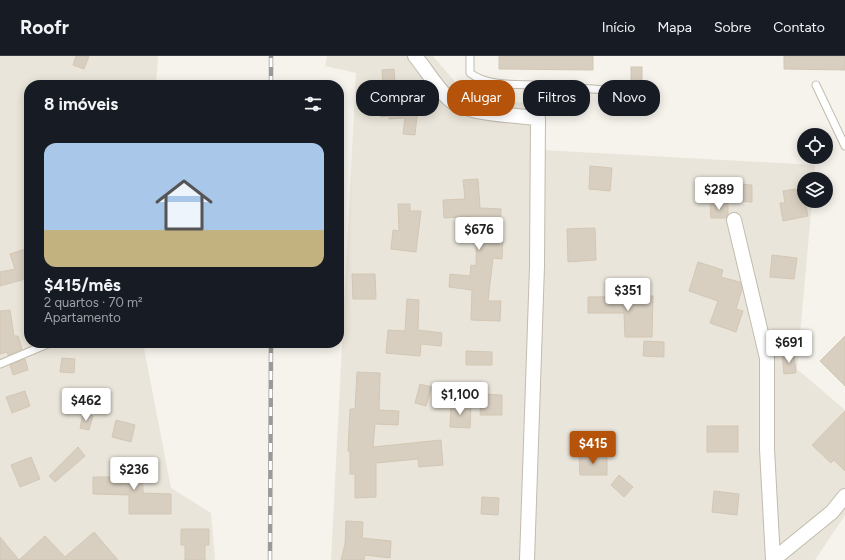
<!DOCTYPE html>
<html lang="pt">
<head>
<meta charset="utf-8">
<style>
	:root { --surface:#171b24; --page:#242831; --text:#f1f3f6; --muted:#9ea1a6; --line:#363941; --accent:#b45309 }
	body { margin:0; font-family:Figtree,sans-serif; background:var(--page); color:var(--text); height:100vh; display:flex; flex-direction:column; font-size:15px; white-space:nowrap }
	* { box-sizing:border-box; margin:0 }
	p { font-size:13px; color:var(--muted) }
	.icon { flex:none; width:22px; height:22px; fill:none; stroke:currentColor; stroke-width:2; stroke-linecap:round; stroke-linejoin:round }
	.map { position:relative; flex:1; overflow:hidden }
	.details { position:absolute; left:24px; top:24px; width:320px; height:268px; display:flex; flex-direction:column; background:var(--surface); border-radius:16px; box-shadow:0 2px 10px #0003 }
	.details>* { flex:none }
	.top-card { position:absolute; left:356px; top:24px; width:380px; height:36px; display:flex; gap:8px }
	.controls { position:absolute; left:797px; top:72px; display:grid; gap:8px }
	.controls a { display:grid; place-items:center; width:36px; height:36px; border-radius:50%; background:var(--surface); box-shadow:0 2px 10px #0003; font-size:20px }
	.price { position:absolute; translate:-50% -34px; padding:0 9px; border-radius:4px; background:#fff; color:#222; font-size:13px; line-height:26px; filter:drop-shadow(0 1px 2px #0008) }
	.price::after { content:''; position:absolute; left:50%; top:24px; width:12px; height:9px; margin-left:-6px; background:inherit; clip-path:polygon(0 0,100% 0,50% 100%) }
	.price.active { background:var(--accent); color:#fff }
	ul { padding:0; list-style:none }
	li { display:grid; align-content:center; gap:8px; height:212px; padding:0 20px }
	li+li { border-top:1px solid var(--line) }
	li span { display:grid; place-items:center; height:124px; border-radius:12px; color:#555 }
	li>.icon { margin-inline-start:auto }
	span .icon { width:72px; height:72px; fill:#fffc; stroke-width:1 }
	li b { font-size:17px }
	h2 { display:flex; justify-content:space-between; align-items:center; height:48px; padding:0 20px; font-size:17px }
	.tag { padding:0 14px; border-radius:16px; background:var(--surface); box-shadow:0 2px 10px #0003; font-size:14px; line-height:36px }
	.tag.active { background:var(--accent); color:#fff }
	header { display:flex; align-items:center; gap:24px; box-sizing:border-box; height:56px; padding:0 20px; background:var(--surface); border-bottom:1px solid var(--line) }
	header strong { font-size:19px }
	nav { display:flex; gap:22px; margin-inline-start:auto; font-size:14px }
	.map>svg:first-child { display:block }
	.residential { fill:#eae5da }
	.building { fill:#d8cfc1; stroke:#d3c7b4 }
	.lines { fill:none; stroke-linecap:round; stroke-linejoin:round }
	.service-casing { stroke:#c2bbae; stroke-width:9 }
	.minor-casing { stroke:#c2bbae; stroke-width:16 }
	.service { stroke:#fff; stroke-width:7 }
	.minor { stroke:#fff; stroke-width:14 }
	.rail-casing { stroke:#9a9a9a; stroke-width:4.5 }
	.rail { stroke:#fff; stroke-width:3; stroke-dasharray:9; stroke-linecap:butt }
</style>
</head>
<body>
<header>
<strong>Roofr</strong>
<nav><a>Início</a><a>Mapa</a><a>Sobre</a><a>Contato</a></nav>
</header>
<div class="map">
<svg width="845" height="504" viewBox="0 0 845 504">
	<rect width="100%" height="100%" fill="#f6f3ec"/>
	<g class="residential">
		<path d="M 0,0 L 158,0 L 156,29 L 29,29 L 29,287 L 143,287 L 171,432 L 211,457 L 215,504 L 0,504 Z"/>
		<path d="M 327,0 L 433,0 L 468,41 L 544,49 L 543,94 L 815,109 L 814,123 L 804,123 L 804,145 L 812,145 L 797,313 L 845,354 L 845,459 L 815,504 L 331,504 L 356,17 L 325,10 Z"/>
	</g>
	<g class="building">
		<path d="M 76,0 L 89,0 L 84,13 L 73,9 Z"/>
		<path d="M 499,0 L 593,0 L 593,14 L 499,13 Z"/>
		<path d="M 784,0 L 845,0 L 845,14 L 784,13 Z"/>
		<rect x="631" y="11" width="11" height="32"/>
		<path d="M 394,13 L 396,41 L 416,30 L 419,60 L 417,60 L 415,79 L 403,78 L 405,62 L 389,63 L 389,60 L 381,61 L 380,44 L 384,43 L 382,14 Z"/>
		<path d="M 590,110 L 612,112 L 610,135 L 589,133 Z"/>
		<path d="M 478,123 L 480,152 L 501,153 L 500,181 L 503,181 L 502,203 L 493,202 L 488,245 L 501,245 L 500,265 L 471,264 L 472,234 L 449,231 L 450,218 L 470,220 L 471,209 L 476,210 L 477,168 L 475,168 L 475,160 L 444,162 L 443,144 L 465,143 L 463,124 Z"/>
		<path d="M 734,128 L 752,129 L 752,146 L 733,145 Z"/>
		<path d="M 796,133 L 798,144 L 804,143 L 805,145 L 808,160 L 783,165 L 780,147 L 785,147 L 783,135 Z"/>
		<path d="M 728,147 L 728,158 L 726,162 L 711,162 L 710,148 Z"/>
		<path d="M 398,148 L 410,148 L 410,155 L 421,155 L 416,196 L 391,193 L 393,174 L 399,175 Z"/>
		<path d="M 595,172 L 596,204 L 568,206 L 567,173 Z"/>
		<path d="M 29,192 L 29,222 L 0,230 L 0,216 L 15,213 L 10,198 Z"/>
		<path d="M 772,199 L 797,202 L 794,223 L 770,221 Z"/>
		<path d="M 698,206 L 723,214 L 721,221 L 740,226 L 742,233 L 736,253 L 743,255 L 736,276 L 710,267 L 718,245 L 689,235 Z"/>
		<path d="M 352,218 L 375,218 L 376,243 L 353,243 Z"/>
		<path d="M 653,240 L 652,281 L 625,281 L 624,257 L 588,257 L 588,241 Z"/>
		<path d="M 407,243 L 419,244 L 418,274 L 442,277 L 441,290 L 421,288 L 420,300 L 386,297 L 388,274 L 405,275 Z"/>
		<path d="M 10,254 L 14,280 L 18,280 L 22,293 L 8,299 L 7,296 L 0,298 L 0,255 Z"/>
		<path d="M 845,280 L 845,330 L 820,305 Z"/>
		<path d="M 644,285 L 664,286 L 664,301 L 643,300 Z"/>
		<path d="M 466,295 L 492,296 L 492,309 L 466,309 Z"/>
		<path d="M 794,298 L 796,317 L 784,318 L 782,299 Z"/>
		<path d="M 62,302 L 75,303 L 74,317 L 60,316 Z"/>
		<path d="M 25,303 L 28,314 L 13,319 L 10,309 Z"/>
		<path d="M 357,316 L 380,317 L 379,354 L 399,355 L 398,369 L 375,368 L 373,391 L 441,384 L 443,409 L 419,411 L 418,403 L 376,407 L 376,441 L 355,442 L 355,418 L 350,418 L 350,395 L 348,395 L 350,353 L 355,353 Z"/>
		<path d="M 420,328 L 432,331 L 426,350 L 415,347 Z"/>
		<path d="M 25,335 L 30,350 L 12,357 L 6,341 Z"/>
		<path d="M 481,338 L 502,339 L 502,359 L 480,359 Z"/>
		<path d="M 451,348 L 471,349 L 470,372 L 450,371 Z"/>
		<path d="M 845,355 L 845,415 L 834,404 L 831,407 L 812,389 Z"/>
		<path d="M 83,357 L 93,360 L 89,374 L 80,372 Z"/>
		<path d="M 116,364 L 135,369 L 131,386 L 112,381 Z"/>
		<rect x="707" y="370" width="31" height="26"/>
		<path d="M 78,391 L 85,400 L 55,426 L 49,420 Z"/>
		<path d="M 607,399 L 607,419 L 580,419 L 579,400 Z"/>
		<path d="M 31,401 L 40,423 L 20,431 L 11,409 Z"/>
		<path d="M 142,404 L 143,437 L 171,438 L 171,458 L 129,458 L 129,439 L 93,438 L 93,421 L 125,421 L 124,405 Z"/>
		<path d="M 619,419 L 633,431 L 624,441 L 611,429 Z"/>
		<path d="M 714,435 L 739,438 L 737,459 L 712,456 Z"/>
		<path d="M 482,441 L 499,442 L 498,459 L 481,458 Z"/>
		<path d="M 346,465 L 363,466 L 362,482 L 391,485 L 390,502 L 365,499 L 364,504 L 341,504 L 345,488 Z"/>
		<path d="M 181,473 L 209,473 L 209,489 L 205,489 L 205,504 L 185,504 L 185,489 L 181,489 Z"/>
		<path d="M 94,476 L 118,504 L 0,504 L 0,481 L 19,504 L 45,480 L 65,501 Z"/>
	</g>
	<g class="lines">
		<defs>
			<g id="service">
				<path d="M 470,0 L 470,17 C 488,31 516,28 538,29"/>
				<path d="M 816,29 L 845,90"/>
				<path d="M 538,62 L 538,29 L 606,34"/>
				<path d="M 0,308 L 50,287"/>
			</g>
			<g id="minor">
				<path d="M 415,0 C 425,12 437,32 448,42 C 466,59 513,59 538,62 L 537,210 L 527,504"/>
				<path d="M 734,164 L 767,302 L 767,393 L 773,504"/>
				<path d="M 773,504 L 832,456 L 845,440"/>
			</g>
		</defs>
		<use href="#service" class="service-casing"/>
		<use href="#minor" class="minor-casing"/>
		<use href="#service" class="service"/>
		<use href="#minor" class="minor"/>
		<defs>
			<g id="rail">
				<path d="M 271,29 L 271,0"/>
				<path d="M 270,504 L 271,287"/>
			</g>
		</defs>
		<use href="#rail" class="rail-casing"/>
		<use href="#rail" class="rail"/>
	</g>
</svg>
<div class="controls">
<a><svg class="icon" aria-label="locate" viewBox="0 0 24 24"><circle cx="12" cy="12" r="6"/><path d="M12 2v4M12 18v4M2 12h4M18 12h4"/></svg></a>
<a><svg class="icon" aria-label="layers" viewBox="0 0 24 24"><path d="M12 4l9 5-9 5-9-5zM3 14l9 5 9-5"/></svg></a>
</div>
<b class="price" style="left:719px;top:155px">$289</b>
<b class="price" style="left:479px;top:195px">$676</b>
<b class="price" style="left:628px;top:256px">$351</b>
<b class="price" style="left:789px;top:308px">$691</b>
<b class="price" style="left:460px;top:360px">$1,100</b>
<b class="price" style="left:86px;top:366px">$462</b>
<b class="price active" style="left:593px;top:409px">$415</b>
<b class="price" style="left:134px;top:435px">$236</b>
<div class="top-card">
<a class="tag">Comprar</a>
<a class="tag active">Alugar</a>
<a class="tag">Filtros</a>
<a class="tag">Novo</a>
</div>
<section class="details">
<h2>8 imóveis<svg class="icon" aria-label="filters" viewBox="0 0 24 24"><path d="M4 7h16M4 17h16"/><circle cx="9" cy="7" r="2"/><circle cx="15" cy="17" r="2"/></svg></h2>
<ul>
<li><span style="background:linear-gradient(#a9c7e8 70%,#c2b280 0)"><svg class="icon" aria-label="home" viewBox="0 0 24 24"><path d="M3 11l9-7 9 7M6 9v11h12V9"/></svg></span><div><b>$415/mês</b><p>2 quartos · 70 m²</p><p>Apartamento</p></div></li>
</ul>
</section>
</div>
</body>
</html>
